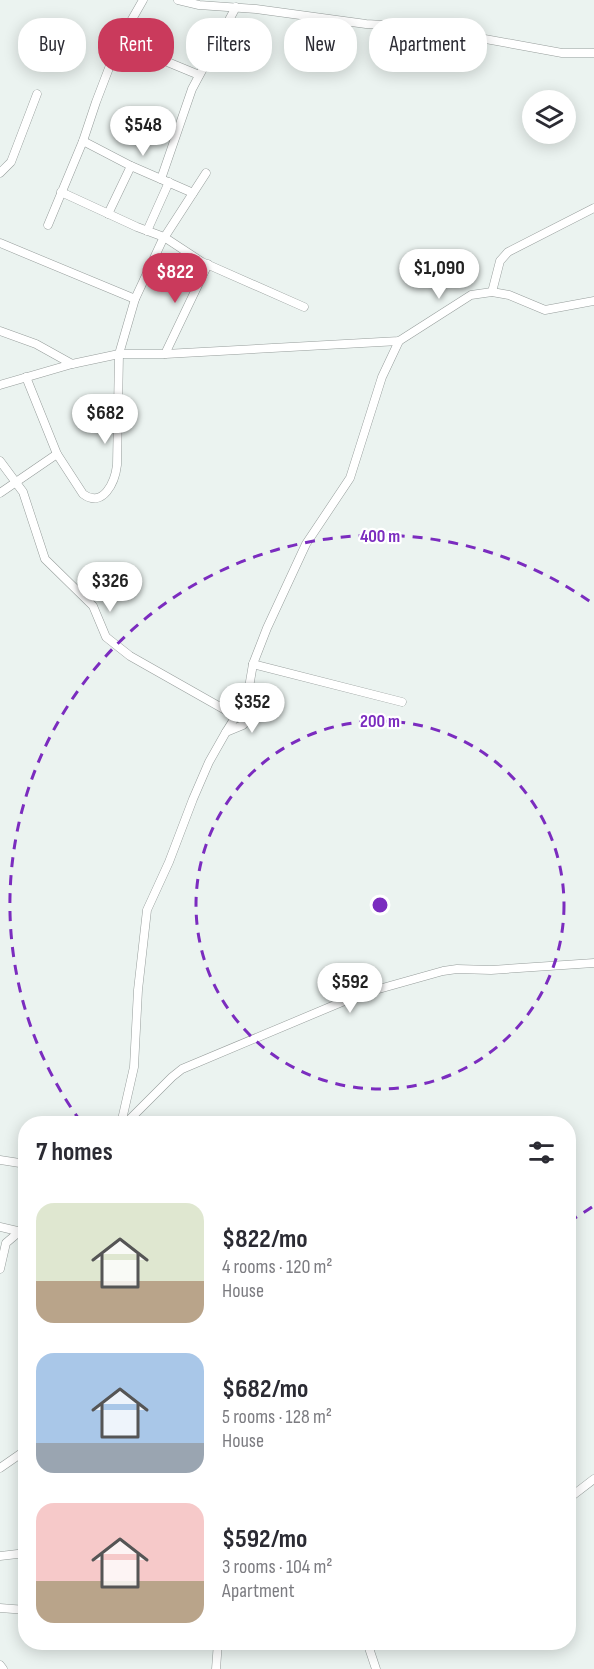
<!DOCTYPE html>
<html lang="en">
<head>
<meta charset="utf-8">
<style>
	:root { --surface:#fff; --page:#f2f2f3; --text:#2b2b33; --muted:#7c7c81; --accent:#ca3a5c }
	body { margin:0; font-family:"Sofia Sans Condensed",sans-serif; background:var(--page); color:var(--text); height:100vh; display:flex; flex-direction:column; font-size:22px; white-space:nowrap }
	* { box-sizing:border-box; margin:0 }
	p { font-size:20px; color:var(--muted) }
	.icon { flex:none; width:33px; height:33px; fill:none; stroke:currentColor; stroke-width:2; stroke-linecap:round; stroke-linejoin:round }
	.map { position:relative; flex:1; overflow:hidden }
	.sheet { position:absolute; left:18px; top:1116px; width:558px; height:534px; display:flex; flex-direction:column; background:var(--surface); border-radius:24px; box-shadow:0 3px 15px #0003 }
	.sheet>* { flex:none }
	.guide { position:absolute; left:18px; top:18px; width:558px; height:54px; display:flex; gap:12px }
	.controls { position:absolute; left:522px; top:90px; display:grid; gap:12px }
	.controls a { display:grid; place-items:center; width:54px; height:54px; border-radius:50%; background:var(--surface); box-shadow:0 3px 15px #0003; font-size:30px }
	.price { position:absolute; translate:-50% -51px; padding:0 14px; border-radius:21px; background:#fff; color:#222; font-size:20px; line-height:39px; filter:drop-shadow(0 2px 3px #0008) }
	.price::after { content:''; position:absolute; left:50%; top:36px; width:18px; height:14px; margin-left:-9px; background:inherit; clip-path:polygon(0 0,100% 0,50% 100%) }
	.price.on { background:var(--accent); color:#fff }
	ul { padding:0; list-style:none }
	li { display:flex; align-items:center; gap:18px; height:150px; padding:0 18px }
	li span { display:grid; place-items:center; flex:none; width:168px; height:120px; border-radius:18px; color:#555 }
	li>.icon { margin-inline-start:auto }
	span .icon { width:72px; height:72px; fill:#fffc; stroke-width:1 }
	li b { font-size:26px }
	h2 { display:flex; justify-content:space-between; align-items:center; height:72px; padding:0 18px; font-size:26px }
	.chip { padding:0 21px; border-radius:24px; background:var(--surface); box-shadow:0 3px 15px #0003; font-size:21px; line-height:54px }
	.chip.on { background:var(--accent); color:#fff }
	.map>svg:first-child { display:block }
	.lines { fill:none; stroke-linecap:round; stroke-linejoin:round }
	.minor-casing { stroke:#969d9b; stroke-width:9 }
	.minor { stroke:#fff; stroke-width:8 }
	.ring { fill:none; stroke:#7b2cbf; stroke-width:3; stroke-dasharray:10 8 }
	.centre { fill:#7b2cbf; stroke:#fff; stroke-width:3 }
	.ring-label { font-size:18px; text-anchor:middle; font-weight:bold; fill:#7b2cbf; stroke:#fff; stroke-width:4.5; stroke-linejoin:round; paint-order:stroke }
</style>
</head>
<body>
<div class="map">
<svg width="594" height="1669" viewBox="0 0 594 1669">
	<rect width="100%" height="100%" fill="#ebf3f0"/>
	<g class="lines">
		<defs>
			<g id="minor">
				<path d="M 178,0 L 199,5 L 256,9 L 366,24 L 419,27 L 562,53 L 594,53"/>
				<path d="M 119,42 L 199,75"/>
				<path d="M 83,141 L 131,166 L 193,193"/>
				<path d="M 0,173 L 11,162 L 37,94"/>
				<path d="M 161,179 L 192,89 L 236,7"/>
				<path d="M 61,192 L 137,227 L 164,237 L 202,262 L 304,307"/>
				<path d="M 108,214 L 131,166"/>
				<path d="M 48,225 L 83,141 L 96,102 L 119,42 L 143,0"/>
				<path d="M 147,231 L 169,182"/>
				<path d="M 0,243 L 135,299"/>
				<path d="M 492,292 L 500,261 L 508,252 L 594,208"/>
				<path d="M 0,331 L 36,344 L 72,364"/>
				<path d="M 165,354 L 208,264"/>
				<path d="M 26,377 L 57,454 L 83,494 C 103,509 115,482 117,465 L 119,354 L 135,299 L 162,241 L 206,173"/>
				<path d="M 0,385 L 72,364 L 119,354 L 165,354 L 399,341 L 471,295 L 492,292 L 509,295 L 545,310 L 594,301"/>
				<path d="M 0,461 L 23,492 L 45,559 L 93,606 L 106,637 L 130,656 L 236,716"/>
				<path d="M 0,493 L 57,454"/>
				<path d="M 253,664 L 402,702"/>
				<path d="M 226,732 L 246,700"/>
				<path d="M 121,1124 L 134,1067 L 138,990 L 147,910 L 169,862 L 193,799 L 209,762 L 226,732 L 243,725 L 246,722 L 247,699 L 253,664 L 267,628 L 306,544 L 350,478 L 382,377 L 399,341"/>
				<path d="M 125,1124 L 172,1077 L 182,1069 L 361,994 L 443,971 L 457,969 L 491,970 L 594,963"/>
				<path d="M 0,1160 L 26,1164"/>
				<path d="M 0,1227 L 26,1233"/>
				<path d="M 0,1269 L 6,1243 L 26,1226"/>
				<path d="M 0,1468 L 26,1450"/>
				<path d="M 568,1499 L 594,1479"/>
				<path d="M 0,1556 L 26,1553"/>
				<path d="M 0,1608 L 26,1610"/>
				<path d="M 367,1642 L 376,1669"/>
				<path d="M 0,1665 L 3,1669"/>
				<path d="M 216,1669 L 218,1642"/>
			</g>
		</defs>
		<use href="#minor" class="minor-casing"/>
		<use href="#minor" class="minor"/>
	</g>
	<g class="ring">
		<circle cx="380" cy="905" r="184"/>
		<path d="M592 1207A369 369 0 0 1 570 1221M81 1122A369 369 0 0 1 592 603"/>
	</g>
	<circle cx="380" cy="905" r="9" class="centre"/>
	<g class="ring-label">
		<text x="380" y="542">400 m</text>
		<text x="380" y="727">200 m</text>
	</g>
</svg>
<div class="controls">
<a><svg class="icon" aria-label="layers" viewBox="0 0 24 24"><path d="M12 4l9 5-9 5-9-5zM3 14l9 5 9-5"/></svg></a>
</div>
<b class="price" style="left:143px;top:157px">$548</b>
<b class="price" style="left:439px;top:300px">$1,090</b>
<b class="price on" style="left:175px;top:304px">$822</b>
<b class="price" style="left:105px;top:445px">$682</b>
<b class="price" style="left:110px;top:613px">$326</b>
<b class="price" style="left:252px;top:734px">$352</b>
<b class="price" style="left:350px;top:1014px">$592</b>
<div class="guide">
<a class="chip">Buy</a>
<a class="chip on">Rent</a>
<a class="chip">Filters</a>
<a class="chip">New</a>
<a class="chip">Apartment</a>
</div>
<section class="sheet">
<h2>7 homes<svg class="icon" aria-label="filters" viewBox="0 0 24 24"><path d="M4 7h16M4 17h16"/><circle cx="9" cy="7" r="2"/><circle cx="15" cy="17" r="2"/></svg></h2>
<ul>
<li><span style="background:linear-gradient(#dfe7d0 65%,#b9a48a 0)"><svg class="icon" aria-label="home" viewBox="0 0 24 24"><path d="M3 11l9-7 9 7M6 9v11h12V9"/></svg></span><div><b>$822/mo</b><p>4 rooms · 120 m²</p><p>House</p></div></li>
<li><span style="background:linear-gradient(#a9c7e8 75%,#9aa5b1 0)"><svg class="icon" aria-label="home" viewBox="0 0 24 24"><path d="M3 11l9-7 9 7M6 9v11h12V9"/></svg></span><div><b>$682/mo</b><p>5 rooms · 128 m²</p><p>House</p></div></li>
<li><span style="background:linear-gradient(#f6c9c9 65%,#b9a48a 0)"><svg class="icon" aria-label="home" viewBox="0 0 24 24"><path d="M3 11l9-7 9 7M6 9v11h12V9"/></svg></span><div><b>$592/mo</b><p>3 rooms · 104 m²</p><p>Apartment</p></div></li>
</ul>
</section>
</div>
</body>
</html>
